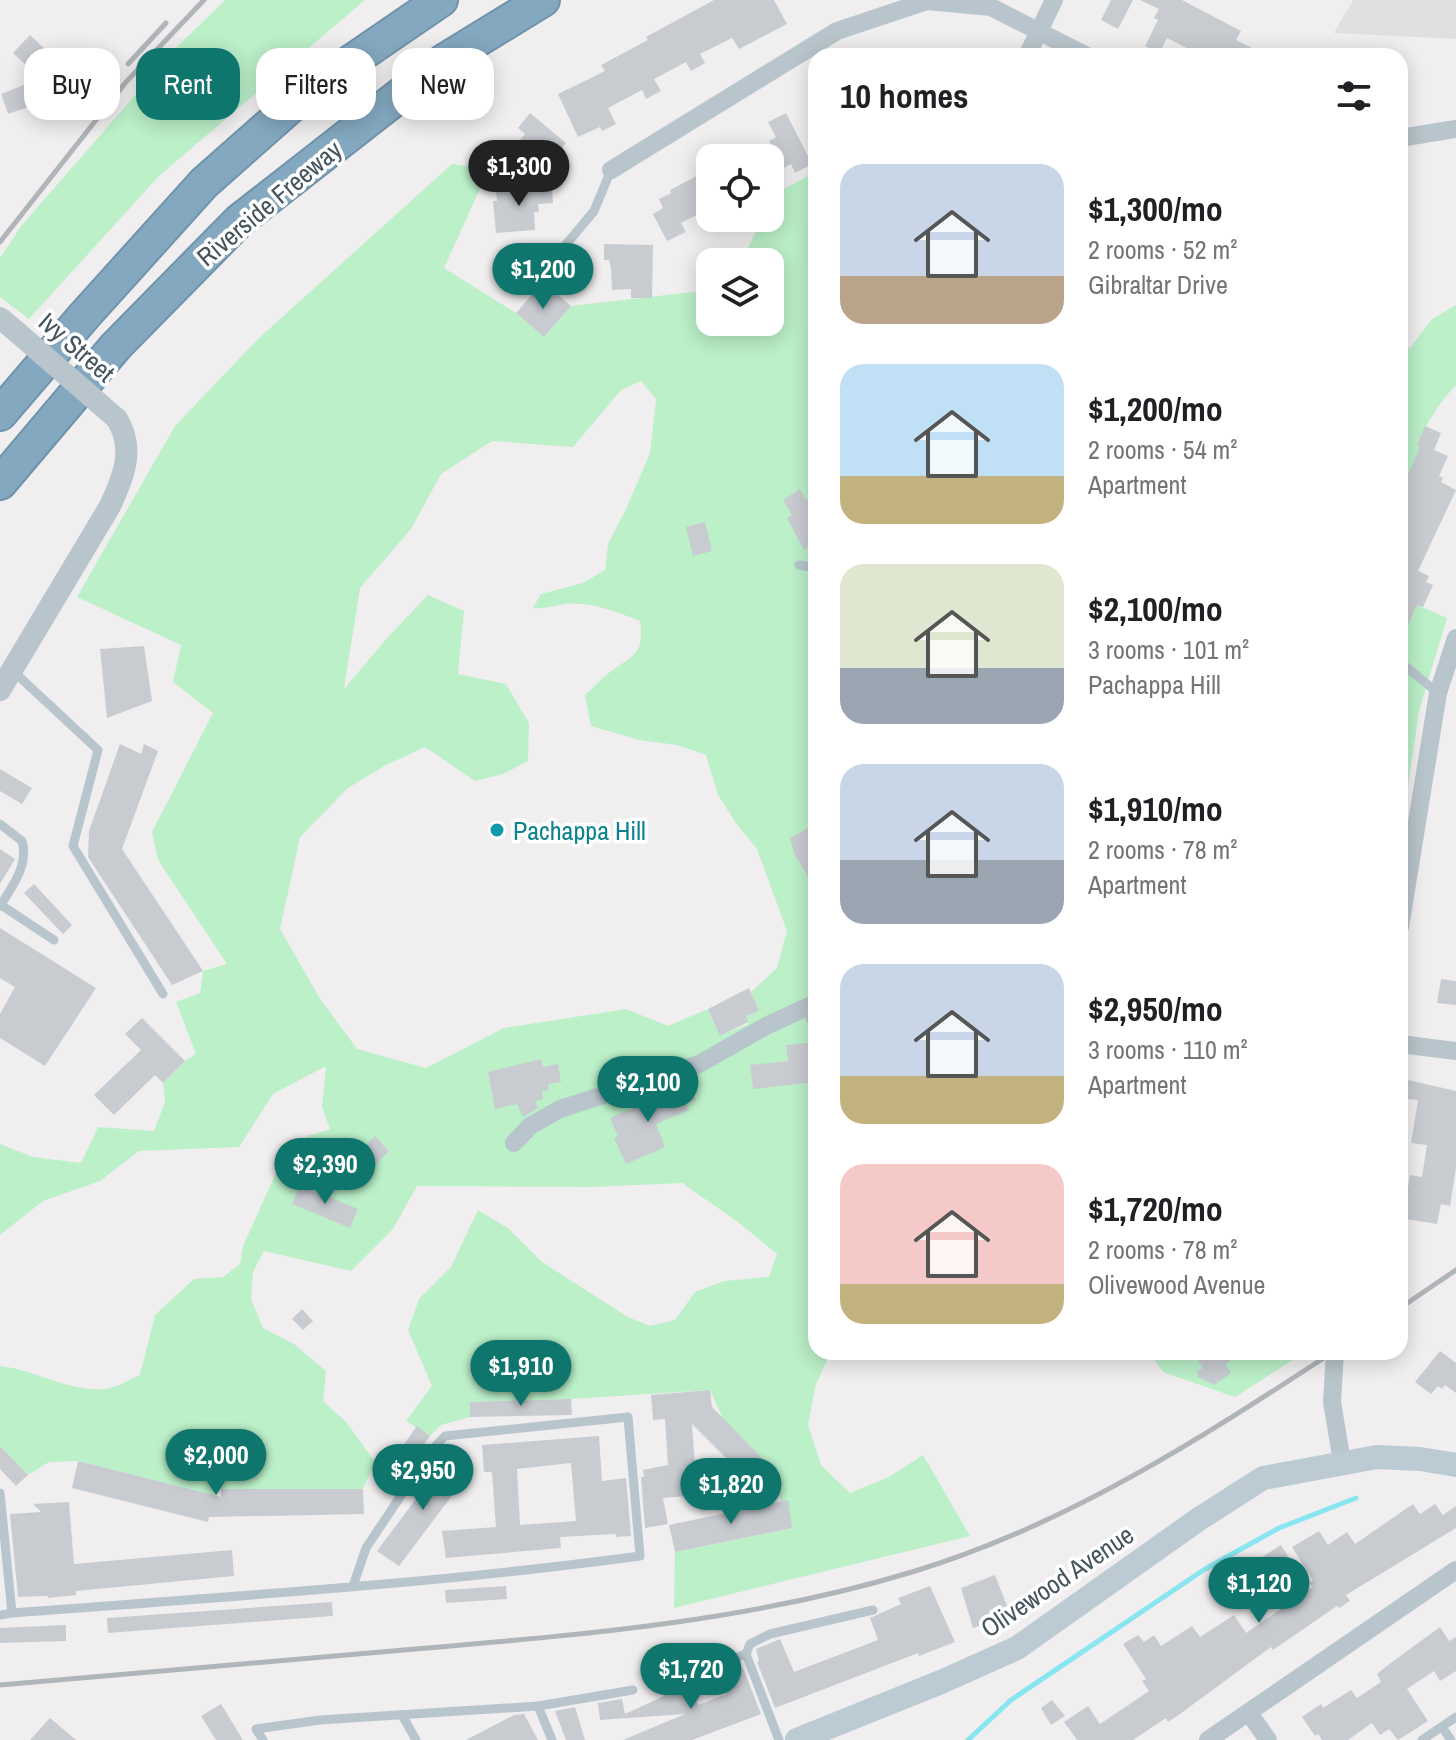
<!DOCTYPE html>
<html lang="en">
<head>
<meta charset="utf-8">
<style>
	:root { --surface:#fff; --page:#f6f6f6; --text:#202124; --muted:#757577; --accent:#0f766e }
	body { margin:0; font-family:"Archivo Narrow",sans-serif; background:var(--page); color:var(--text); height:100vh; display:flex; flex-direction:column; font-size:30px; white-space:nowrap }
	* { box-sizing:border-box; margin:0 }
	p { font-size:26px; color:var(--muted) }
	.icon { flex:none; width:44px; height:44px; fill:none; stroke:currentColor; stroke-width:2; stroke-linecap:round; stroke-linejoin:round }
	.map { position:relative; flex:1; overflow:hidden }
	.sheet { position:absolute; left:808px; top:48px; width:600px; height:1312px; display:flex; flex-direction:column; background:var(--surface); border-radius:24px; box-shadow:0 4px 20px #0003 }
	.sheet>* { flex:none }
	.guide { position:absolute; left:24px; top:48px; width:664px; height:72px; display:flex; gap:16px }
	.buttons { position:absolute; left:696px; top:144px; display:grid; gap:16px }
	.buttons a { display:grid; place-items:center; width:88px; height:88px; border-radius:16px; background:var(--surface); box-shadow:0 4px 20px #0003; font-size:40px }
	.price { position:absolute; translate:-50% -68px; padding:0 18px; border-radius:28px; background:var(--accent); color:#fff; font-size:26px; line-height:52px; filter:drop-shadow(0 2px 4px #0008) }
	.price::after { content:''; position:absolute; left:50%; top:48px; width:24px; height:18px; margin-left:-12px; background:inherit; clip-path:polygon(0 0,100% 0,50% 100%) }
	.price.selected { background:#222; color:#fff }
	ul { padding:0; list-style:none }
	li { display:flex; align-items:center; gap:24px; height:200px; padding:0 32px }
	li span { display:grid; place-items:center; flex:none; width:224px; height:160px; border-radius:24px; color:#555 }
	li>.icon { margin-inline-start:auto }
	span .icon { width:96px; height:96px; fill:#fffc; stroke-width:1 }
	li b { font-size:34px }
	h2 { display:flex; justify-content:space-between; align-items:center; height:96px; padding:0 32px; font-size:34px }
	.pill { padding:0 28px; border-radius:24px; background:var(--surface); box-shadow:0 4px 20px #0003; font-size:28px; line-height:72px }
	.pill.selected { background:var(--accent); color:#fff }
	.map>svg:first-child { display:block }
	.education { fill:#e2dfe1 }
	.green { fill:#bbf0c9; fill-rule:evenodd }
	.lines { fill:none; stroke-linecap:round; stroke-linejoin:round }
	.stream { stroke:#87e6ef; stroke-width:5 }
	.building { fill:#c8ccd1; fill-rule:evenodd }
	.motorway-casing { stroke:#6f93ab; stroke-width:36 }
	.service { stroke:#b9c5cc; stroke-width:9 }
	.minor { stroke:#b9c5cc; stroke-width:18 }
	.tertiary { stroke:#b9c5cc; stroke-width:22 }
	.secondary { stroke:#bbcad3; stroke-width:24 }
	.motorway { stroke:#84a8bf; stroke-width:32 }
	.rail { stroke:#b0b5b9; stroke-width:5 }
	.tertiary-bridge { stroke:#b9c5cc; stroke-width:22 }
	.culture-dot { fill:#0f9aa8; stroke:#fff; stroke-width:3 }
	.labels { text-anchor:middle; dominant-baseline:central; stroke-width:7; stroke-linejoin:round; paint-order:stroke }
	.street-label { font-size:26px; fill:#46545d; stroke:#fff }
	.culture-label { font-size:26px; fill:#0d838f; stroke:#fff; text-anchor:start }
</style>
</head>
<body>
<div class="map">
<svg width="1456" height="1740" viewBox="0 0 1456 1740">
	<rect width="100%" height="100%" fill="#f1eeef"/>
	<path class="education" d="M 1353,0 L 1456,0 L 1456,39 L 1334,33 Z"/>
	<g class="green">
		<path d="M 225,0 L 365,0 L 159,176 L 29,319 L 0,297 L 0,258 L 22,225 L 178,46 Z"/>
		<path d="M 452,164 L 489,169 L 444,268 L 516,313 L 544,337 L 571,306 L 710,290 L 710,322 L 770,322 L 770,262 L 742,262 L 762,218 L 770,218 L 772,195 L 816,172 L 816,1352 L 831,1352 L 816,1384 L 808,1425 L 821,1465 L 850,1493 L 889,1477 L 923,1455 L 970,1536 L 674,1608 L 675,1552 L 792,1528 L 766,1462 L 723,1419 L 710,1390 L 571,1399 L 470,1402 L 470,1417 L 441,1425 L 430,1436 L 406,1421 L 432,1386 L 408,1330 L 419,1299 L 451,1267 L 478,1210 L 509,1229 L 542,1262 L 628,1317 L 650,1326 L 675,1320 L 695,1292 L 724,1281 L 769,1277 L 777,1254 L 738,1222 L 682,1183 L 592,1187 L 417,1186 L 393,1229 L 351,1271 L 264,1251 L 253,1272 L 251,1299 L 263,1328 L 294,1344 L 326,1371 L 323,1401 L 347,1423 L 375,1462 L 363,1489 L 221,1489 L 215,1496 L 78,1461 L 49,1462 L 28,1475 L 0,1446 L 0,1366 C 36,1370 68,1392 105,1389 C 116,1388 130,1379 140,1375 L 155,1315 L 194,1279 L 223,1277 L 240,1264 L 243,1246 L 285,1153 L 308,1136 L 330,1129 L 322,1107 L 326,1066 L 273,1094 L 239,1147 L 139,1151 L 100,1181 L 43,1201 L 0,1235 L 0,1144 L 33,1157 L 81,1163 L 98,1127 L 154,1131 L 165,1102 L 163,1083 L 185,1061 L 196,1054 L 176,1002 L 200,993 L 203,971 L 227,964 L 158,860 L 152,832 L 213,713 L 173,682 L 181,645 L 77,597 L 175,426 L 258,339 ZM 641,381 L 656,399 L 650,453 L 626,509 L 608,544 L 605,570 L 583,583 L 541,594 L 533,608 C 544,609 553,606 565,604 C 591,601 617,612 640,621 C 645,654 633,655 610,672 C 601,679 593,688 585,695 L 591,726 L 639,740 L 677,745 L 706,755 L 718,795 L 738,826 L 757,849 L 787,931 L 777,968 L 751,992 L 759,1011 L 746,1016 L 748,1024 L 720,1036 L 708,1009 L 668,1026 L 626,1009 L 504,1028 L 426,1068 L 357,1049 L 319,997 L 280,929 L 300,837 L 348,788 L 384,766 L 425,747 L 475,781 L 503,774 L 528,761 L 529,723 L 506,684 L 458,674 L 464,611 L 428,595 L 388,637 L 344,689 L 360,588 L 411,529 L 441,474 L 492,441 L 573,447 L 621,390 Z"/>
		<path d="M 1456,305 L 1456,385 C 1439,403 1427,422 1417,445 L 1428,450 L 1400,499 L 1400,344 L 1410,348 L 1432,319 Z"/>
		<path d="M 1417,605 L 1447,618 L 1419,711 L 1400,840 L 1400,623 Z"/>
		<path d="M 1149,1352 L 1305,1352 L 1235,1397 L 1163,1372 Z"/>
	</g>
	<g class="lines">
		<path class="stream" d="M 968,1740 L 1011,1700 L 1205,1569 L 1279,1528 L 1356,1498"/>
	</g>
	<g class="building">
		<path d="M 714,0 L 774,0 L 787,24 L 739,49 L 732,38 L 700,54 L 705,63 L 691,71 L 686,62 L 654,79 L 661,91 L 646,99 L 642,90 L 608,108 L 616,124 L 602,131 L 600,127 L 578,137 L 558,94 L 605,71 L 601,65 L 648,40 L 646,37 Z"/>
		<path d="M 1111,0 L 1133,0 L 1118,29 L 1101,20 Z"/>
		<path d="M 1140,0 L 1182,0 L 1241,31 L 1236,40 L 1268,56 L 1202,56 L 1167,38 L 1159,54 L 1145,46 L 1158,20 L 1154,18 L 1159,9 Z"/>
		<path d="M 30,35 L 48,52 L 31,70 L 13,53 Z"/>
		<path d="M 24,85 L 31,106 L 8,114 L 1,94 Z"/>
		<path d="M 530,113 L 566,143 L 555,156 L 551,152 L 534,171 L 511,151 L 525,134 L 518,128 Z"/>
		<path d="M 786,113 L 812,164 L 795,173 L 791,164 L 770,175 L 770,150 L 773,149 L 769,141 L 776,137 L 768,122 Z"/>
		<path d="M 710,169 L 710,208 L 681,223 L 686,232 L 667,241 L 653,214 L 663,208 L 659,199 L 671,193 L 670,190 Z"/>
		<path d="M 552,187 L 553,203 L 538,204 L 539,212 L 534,212 L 535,230 L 496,233 L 493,201 L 497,201 L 496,191 Z"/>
		<path d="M 604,244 L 653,245 L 652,298 L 631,298 L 631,289 L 612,290 L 611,269 L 609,260 L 604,260 Z"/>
		<path d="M 536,290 L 544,297 L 550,291 L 557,294 L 571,306 L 544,337 L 516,313 Z"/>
		<path d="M 1425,426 L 1441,433 L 1434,450 L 1448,456 L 1439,476 L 1443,478 L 1441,482 L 1456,490 L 1418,571 L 1429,576 L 1426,582 L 1433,585 L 1423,607 L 1417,605 L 1400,643 L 1400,493 L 1420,447 L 1417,445 Z"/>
		<path d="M 800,489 L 806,500 L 816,494 L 816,543 L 804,550 L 787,518 L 792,515 L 783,500 Z"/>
		<path d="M 705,522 L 712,551 L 693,556 L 686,527 Z"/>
		<path d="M 144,646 L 152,701 L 107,718 L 100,649 Z"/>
		<path d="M 120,744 L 141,754 L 144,744 L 158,751 L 122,849 L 203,971 L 172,985 L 88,857 L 89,831 Z"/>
		<path d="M 0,769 L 32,788 L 22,804 L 0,791 Z"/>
		<path d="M 810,827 L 816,837 L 816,891 L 794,853 L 790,838 Z"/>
		<path d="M 0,849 L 15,859 L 0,884 Z"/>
		<path d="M 34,884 L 72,925 L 63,934 L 24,893 Z"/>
		<path d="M 0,928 L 96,988 L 45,1066 L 0,1038 L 0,1014 L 15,987 L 0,978 Z"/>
		<path d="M 1441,979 L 1456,981 L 1456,1005 L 1437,1003 Z"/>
		<path d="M 749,988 L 759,1011 L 746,1016 L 748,1022 L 720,1036 L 708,1009 Z"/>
		<path d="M 142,1018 L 185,1061 L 163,1083 L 155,1075 L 114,1115 L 94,1095 L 141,1050 L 125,1034 Z"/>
		<path d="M 809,1043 L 816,1082 L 753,1089 L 750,1065 L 788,1061 L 786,1045 Z"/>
		<path d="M 541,1059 L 543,1067 L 558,1064 L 561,1082 L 548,1084 L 549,1090 L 542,1091 L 543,1099 L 535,1101 L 538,1108 L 523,1117 L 517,1104 L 495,1109 L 488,1072 Z"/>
		<path d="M 1408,1080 L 1456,1091 L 1456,1168 L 1450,1206 L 1441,1204 L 1437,1224 L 1400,1218 L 1402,1199 L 1406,1200 L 1410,1175 L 1422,1177 L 1427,1145 L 1411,1143 L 1418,1100 L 1406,1099 Z"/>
		<path d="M 689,1085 L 696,1100 L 686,1104 L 689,1110 L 656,1124 L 665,1147 L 626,1164 L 614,1138 L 618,1136 L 610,1118 Z"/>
		<path d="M 375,1136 L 389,1151 L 372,1168 L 358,1153 Z"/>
		<path d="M 300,1185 L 358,1209 L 350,1228 L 292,1204 Z"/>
		<path d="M 302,1309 L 313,1321 L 303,1330 L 292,1319 Z"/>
		<path d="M 1440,1351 L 1456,1363 L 1456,1393 L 1445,1385 L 1442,1389 L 1438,1386 L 1431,1394 L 1415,1382 Z"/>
		<path d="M 1193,1352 L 1245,1352 L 1225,1364 L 1231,1373 L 1214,1385 L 1198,1377 L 1197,1371 L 1203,1368 Z"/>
		<path d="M 710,1390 L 712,1407 L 766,1462 L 747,1479 L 692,1424 L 697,1495 L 663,1498 L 668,1524 L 645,1528 L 641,1477 L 644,1477 L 643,1470 L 668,1465 L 665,1419 L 653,1420 L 651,1395 Z"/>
		<path d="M 571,1399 L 572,1415 L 470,1417 L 470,1402 Z"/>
		<path d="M 417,1426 L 430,1436 L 412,1460 L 399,1451 Z"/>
		<path d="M 599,1436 L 602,1481 L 626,1478 L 631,1536 L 616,1537 L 616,1534 L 560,1537 L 561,1548 L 446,1558 L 442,1531 L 496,1527 L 492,1472 L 484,1472 L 482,1445 ZM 571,1463 L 576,1521 L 520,1525 L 517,1469 Z"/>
		<path d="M 0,1446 L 28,1475 L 16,1486 L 0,1469 Z"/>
		<path d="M 447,1457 L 469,1473 L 399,1566 L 377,1551 Z"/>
		<path d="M 78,1461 L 221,1497 L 221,1489 L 363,1489 L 364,1514 L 209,1517 L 208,1522 L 72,1488 Z"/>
		<path d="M 788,1500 L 792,1528 L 675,1552 L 669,1525 Z"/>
		<path d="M 69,1502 L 74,1564 L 232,1550 L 234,1576 L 76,1591 L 76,1595 L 48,1598 L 48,1596 L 18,1597 L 10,1514 L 41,1512 L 33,1504 Z"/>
		<path d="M 1413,1504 L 1420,1514 L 1435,1504 L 1443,1515 L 1456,1506 L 1456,1528 L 1346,1595 L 1350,1601 L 1339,1608 L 1337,1606 L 1273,1650 L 1271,1647 L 1180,1714 L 1168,1722 L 1166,1718 L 1133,1740 L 1077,1740 L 1064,1722 L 1088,1706 L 1100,1724 L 1149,1691 L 1142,1681 L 1146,1679 L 1123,1644 L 1138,1635 L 1144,1642 L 1154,1635 L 1161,1646 L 1192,1626 L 1200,1637 L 1234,1615 L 1246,1633 L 1313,1587 L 1310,1583 L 1313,1580 L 1292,1547 L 1319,1531 L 1328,1545 L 1347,1532 L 1355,1544 Z"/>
		<path d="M 1281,1545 L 1291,1561 L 1269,1575 L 1259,1559 Z"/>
		<path d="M 995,1575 L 1011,1616 L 973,1628 L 961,1588 Z"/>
		<path d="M 506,1586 L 507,1599 L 446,1603 L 445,1590 Z"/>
		<path d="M 930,1586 L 955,1642 L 919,1656 L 918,1653 L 775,1708 L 757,1662 L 759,1661 L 756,1649 L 780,1639 L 794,1672 L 878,1640 L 870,1618 L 901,1604 L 898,1598 Z"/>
		<path d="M 332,1602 L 333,1616 L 108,1633 L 107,1618 Z"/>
		<path d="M 66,1625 L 66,1641 L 0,1643 L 0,1628 Z"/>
		<path d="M 1440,1627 L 1449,1641 L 1456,1637 L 1456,1671 L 1440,1681 L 1434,1671 L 1407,1689 L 1428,1721 L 1398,1740 L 1389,1729 L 1380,1735 L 1372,1723 L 1348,1740 L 1322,1740 L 1318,1734 L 1315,1736 L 1302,1717 L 1321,1704 L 1323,1708 L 1351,1690 L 1357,1698 L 1381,1682 L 1377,1674 L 1388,1665 Z"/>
		<path d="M 743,1668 L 761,1714 L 692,1740 L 623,1740 L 685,1714 L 600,1720 L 598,1703 L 622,1699 L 625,1714 L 664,1696 L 663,1693 L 689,1684 L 698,1705 L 727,1694 L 721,1677 Z"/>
		<path d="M 1052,1700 L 1065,1716 L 1051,1725 L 1041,1708 Z"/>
		<path d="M 221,1704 L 243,1740 L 216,1740 L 201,1716 Z"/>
		<path d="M 575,1707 L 585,1740 L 566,1740 L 555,1711 Z"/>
		<path d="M 524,1714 L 538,1740 L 466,1740 L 514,1715 Z"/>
		<path d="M 50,1718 L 76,1740 L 30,1740 Z"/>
	</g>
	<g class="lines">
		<defs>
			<g id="motorway">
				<path d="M 0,414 L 84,316 L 204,183 L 308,91 L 441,0"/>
				<path d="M 0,483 L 116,346 L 239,221 L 445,60 L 543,0"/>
			</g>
		</defs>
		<use href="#motorway" class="motorway-casing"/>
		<g class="service">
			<path d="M 554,285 L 562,272 L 564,247 L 594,211 L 611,170"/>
			<path d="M 799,565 L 816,568"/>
			<path d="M 1400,662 L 1438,693"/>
			<path d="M 12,670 L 98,750 L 73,846 L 163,994"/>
			<path d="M 0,824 L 22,841 C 29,865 12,887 0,906"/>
			<path d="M 1,905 L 54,940"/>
			<path d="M 805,1008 L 816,1029"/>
			<path d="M 0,1493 L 12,1613 C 222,1597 432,1584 640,1556 L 628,1417 L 445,1436 L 430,1452 L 366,1548 L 353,1586"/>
			<path d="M 0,1615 L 12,1613"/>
			<path d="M 746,1654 L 750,1644 L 770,1634 L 873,1610"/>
			<path d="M 675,1681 L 746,1654 L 779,1740"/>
			<path d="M 402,1715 L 416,1740"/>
			<path d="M 1442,1727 L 1451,1740"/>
			<path d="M 263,1740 L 256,1729 L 320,1720 L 538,1706"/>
			<path d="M 552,1740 L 538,1706 L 633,1690"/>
			<path d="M 1422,1740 L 1456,1717"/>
		</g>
		<g class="minor">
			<path d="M 1027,56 L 1054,0"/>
			<path d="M 1400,138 L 1456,129"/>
			<path d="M 611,170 L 837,31 L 927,1 L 991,7 L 1087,56"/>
			<path d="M 1400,927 L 1438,693 L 1456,638"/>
			<path d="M 1400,1044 L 1456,1051"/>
			<path d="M 514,1143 L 530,1126 L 560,1109 L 699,1064 L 768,1025 L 816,1003"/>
			<path d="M 1335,1352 L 1332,1402 L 1342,1462"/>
			<path d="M 1249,1713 L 1268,1740"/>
			<path d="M 1208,1740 L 1456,1570"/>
		</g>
		<g class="tertiary">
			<path d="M 0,318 L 18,333"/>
			<path d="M 0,690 L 110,506 C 124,476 135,449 117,419"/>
		</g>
		<path class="secondary" d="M 797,1740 L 941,1682 L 1017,1648 L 1199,1519 L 1263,1478 L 1377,1457 L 1420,1459 L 1456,1465"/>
		<use href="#motorway" class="motorway"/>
		<g class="rail">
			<path d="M 128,64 L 166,23"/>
			<path d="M 0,242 L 126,82 L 204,0"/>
			<path d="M 1400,1308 L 1456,1270"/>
			<path d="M 0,1685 C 142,1673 285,1660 427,1648 C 590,1634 754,1620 912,1572 C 1065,1526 1200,1439 1333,1352"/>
		</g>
		<path class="tertiary-bridge" d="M 18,333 L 117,419"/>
	</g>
	<circle class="culture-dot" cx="497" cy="830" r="8"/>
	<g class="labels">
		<g class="street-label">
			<text transform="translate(269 203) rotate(-40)">Riverside Freeway</text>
			<text transform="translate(77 347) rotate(41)">Ivy Street</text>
			<text transform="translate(1057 1581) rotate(-34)">Olivewood Avenue</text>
		</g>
		<g class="culture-label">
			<text x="513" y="830">Pachappa Hill</text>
		</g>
	</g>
</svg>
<div class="buttons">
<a><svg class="icon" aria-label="locate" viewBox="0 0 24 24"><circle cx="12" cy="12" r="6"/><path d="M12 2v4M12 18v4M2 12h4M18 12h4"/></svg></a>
<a><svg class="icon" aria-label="layers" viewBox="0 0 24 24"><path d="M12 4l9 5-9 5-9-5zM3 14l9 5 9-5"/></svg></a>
</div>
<b class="price selected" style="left:519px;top:208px">$1,300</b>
<b class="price" style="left:543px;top:311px">$1,200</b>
<b class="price" style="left:648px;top:1124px">$2,100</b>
<b class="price" style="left:325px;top:1206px">$2,390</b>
<b class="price" style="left:521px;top:1408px">$1,910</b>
<b class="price" style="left:216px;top:1497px">$2,000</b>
<b class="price" style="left:423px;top:1512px">$2,950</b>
<b class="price" style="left:731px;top:1526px">$1,820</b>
<b class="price" style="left:1259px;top:1625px">$1,120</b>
<b class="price" style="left:691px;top:1711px">$1,720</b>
<div class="guide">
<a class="pill">Buy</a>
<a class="pill selected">Rent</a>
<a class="pill">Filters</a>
<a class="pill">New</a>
</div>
<section class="sheet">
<h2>10 homes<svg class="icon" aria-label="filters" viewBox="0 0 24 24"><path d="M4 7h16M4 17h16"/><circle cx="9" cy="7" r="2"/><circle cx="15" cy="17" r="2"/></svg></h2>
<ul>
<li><span style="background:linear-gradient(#c9d6e8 70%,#b9a48a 0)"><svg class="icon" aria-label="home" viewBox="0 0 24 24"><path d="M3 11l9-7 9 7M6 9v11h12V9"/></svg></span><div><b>$1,300/mo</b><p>2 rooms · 52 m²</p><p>Gibraltar Drive</p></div></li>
<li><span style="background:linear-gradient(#bfe0f5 70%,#c2b280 0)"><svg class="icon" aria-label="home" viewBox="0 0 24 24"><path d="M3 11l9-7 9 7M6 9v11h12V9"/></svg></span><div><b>$1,200/mo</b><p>2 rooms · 54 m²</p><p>Apartment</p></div></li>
<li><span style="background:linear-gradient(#dfe7d0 65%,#9aa5b1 0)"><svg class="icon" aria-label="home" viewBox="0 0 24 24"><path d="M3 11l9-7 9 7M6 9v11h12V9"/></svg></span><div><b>$2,100/mo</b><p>3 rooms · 101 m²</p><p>Pachappa Hill</p></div></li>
<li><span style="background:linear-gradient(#c9d6e8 60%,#9aa5b1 0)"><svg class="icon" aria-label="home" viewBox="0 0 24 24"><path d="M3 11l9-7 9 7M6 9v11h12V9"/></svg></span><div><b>$1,910/mo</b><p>2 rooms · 78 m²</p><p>Apartment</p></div></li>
<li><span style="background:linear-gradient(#c9d6e8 70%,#c2b280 0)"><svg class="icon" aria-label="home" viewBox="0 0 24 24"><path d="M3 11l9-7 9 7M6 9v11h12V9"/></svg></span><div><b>$2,950/mo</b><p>3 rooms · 110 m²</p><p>Apartment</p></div></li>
<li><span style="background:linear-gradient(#f6c9c9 75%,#c2b280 0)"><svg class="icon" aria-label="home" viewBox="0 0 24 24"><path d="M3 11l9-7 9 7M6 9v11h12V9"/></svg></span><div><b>$1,720/mo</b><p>2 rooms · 78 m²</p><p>Olivewood Avenue</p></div></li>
</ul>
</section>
</div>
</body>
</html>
